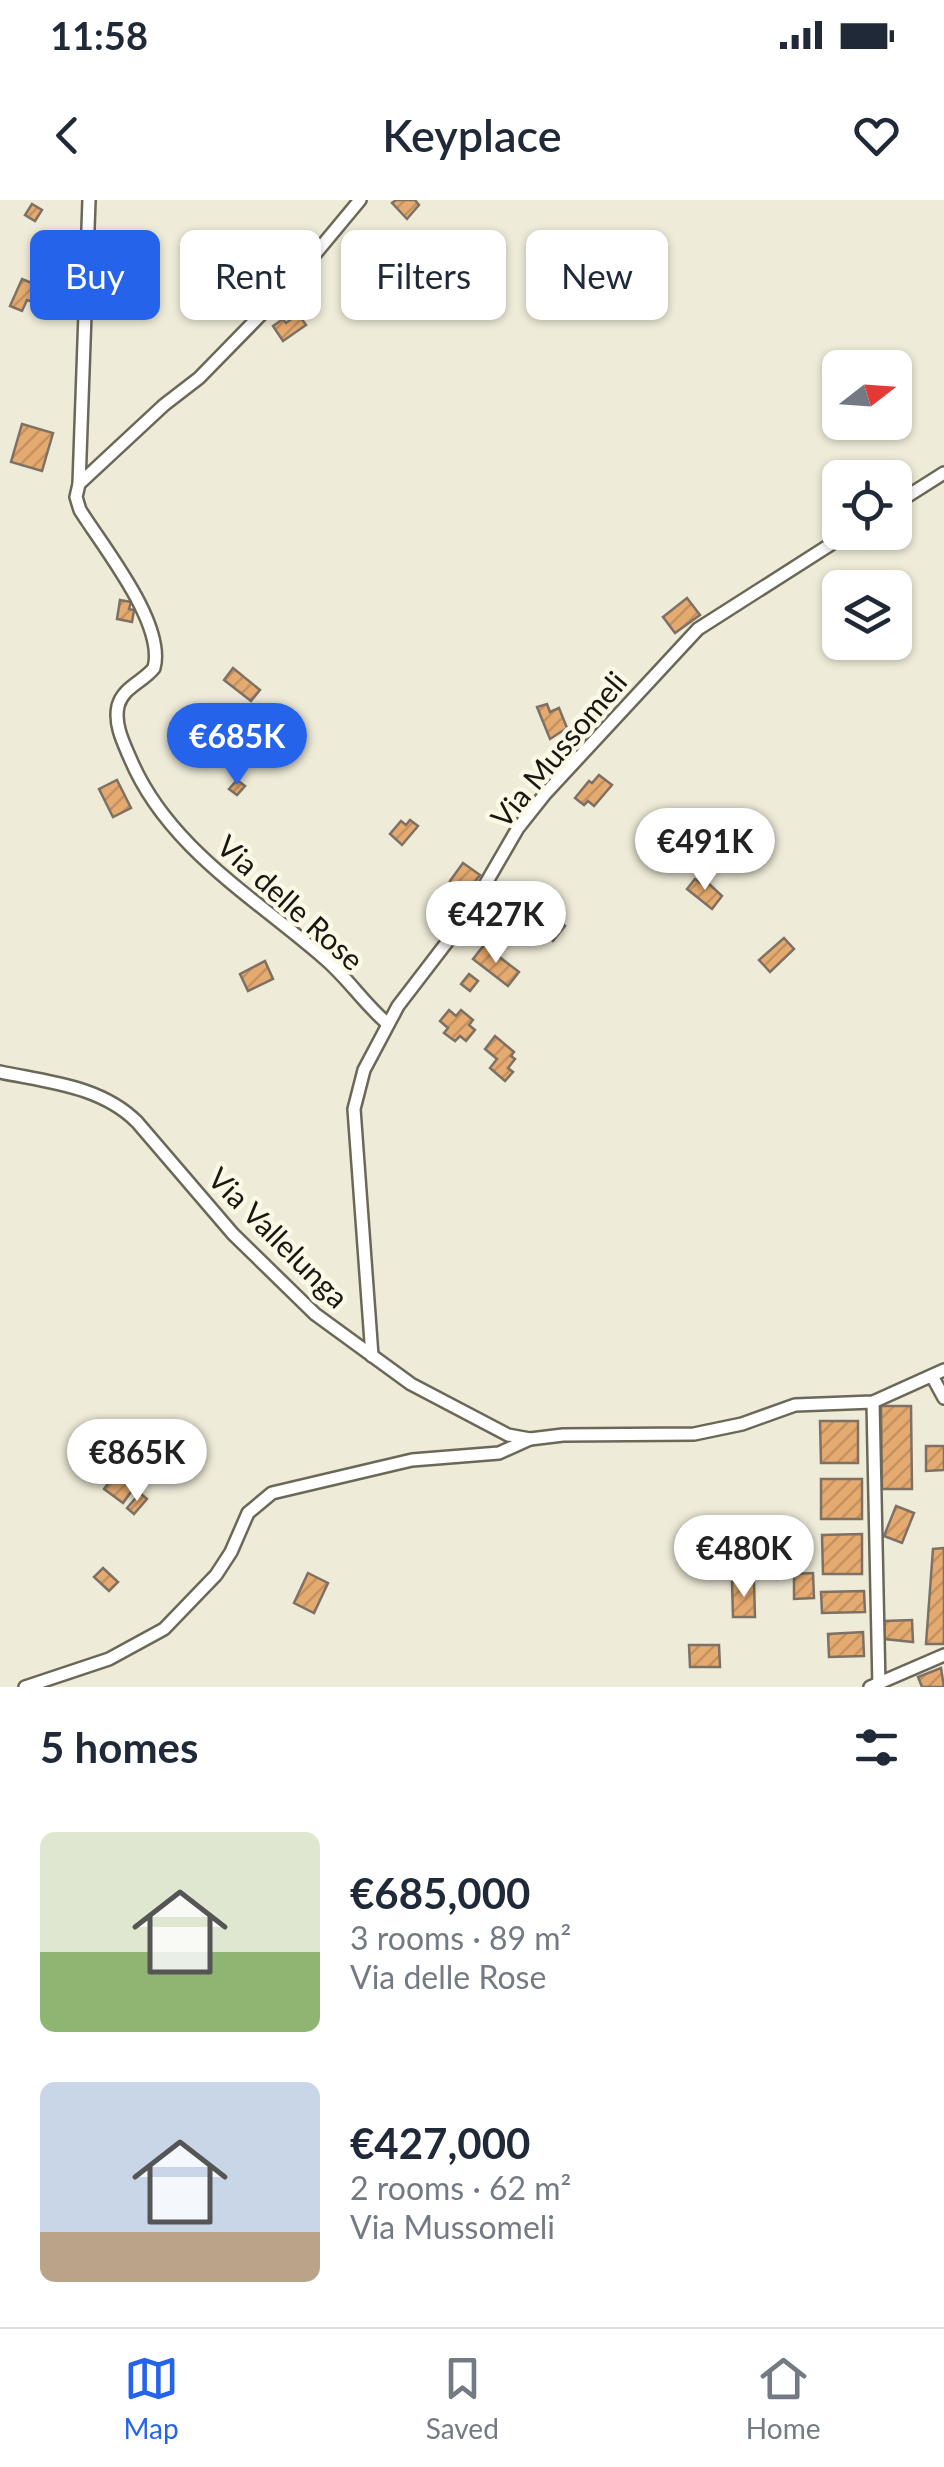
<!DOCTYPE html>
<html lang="en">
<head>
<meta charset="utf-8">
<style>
	:root { --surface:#fff; --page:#f2f2f3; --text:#1f2937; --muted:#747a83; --line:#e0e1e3; --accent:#2563eb }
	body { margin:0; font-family:Lato,sans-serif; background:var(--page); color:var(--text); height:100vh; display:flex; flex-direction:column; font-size:38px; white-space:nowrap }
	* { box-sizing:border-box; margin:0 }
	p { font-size:32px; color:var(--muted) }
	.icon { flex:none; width:55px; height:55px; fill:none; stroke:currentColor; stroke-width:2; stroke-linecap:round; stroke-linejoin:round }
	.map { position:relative; height:1487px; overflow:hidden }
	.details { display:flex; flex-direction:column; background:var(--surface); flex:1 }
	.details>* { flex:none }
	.hud { position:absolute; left:30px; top:30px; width:885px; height:90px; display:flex; gap:20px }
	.needle { width:65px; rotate:73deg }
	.controls { position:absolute; left:822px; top:150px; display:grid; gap:20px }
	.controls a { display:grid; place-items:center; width:90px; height:90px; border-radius:15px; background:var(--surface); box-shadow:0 2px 8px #0004; font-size:50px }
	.price { position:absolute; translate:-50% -85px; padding:0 22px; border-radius:35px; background:#fff; color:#222; font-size:32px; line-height:65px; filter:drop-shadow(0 2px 5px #0008) }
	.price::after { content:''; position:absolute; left:50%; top:60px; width:30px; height:22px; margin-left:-15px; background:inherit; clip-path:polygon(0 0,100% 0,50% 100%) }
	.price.on { background:var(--accent); color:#fff }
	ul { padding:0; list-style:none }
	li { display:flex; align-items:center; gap:30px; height:250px; padding:0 40px }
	li span { display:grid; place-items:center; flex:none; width:280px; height:200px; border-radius:15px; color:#555 }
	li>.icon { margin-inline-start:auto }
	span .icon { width:120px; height:120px; fill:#fffc; stroke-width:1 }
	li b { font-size:42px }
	h2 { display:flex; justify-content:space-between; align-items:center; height:120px; padding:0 40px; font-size:42px }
	.chip { padding:0 35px; border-radius:15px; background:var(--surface); box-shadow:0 2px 8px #0004; font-size:35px; line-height:90px }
	.chip.on { background:var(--accent); color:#fff }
	.status { display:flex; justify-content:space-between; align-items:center; height:70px; padding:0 50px; background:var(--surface); direction:ltr }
	.status svg { height:28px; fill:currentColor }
	header { display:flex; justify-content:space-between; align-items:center; height:130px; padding:0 40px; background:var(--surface); font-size:45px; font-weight:600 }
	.menu { display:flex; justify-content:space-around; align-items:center; height:140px; border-top:2px solid var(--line); background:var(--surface); font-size:28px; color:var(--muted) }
	.menu a { display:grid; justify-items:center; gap:5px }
	.menu .on { color:var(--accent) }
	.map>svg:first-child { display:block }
	.building { fill:url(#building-hatch); stroke:#7e7164; stroke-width:2.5 }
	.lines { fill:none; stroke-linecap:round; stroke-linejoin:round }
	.street-casing { stroke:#6b6858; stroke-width:16 }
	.street { stroke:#fff; stroke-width:11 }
	.labels { text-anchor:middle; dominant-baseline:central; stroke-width:9; stroke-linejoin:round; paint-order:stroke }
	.street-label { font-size:30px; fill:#181711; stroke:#fbf8e5 }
</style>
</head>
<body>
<div class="status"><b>11:58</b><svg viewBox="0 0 49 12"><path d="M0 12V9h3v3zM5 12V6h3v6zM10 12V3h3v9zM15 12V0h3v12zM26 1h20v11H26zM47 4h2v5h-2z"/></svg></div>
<header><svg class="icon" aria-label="back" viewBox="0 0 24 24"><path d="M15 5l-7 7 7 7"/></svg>Keyplace<svg class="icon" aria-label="heart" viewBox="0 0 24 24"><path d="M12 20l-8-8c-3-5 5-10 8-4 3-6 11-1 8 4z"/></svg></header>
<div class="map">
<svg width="944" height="1487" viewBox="0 0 944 1487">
	<defs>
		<pattern id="building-hatch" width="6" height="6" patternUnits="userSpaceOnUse" patternTransform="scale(2.5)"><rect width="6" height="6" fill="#e5aa6f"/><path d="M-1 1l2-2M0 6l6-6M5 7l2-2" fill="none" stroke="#c4925f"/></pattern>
	</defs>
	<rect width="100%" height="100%" fill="#eeebd8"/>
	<g class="building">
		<path d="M 396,0 L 415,0 L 419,5 L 407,19 L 392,3 Z"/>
		<path d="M 32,4 L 42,10 L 35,21 L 25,15 Z"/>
		<path d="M 260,32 L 282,54 L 268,67 L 247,45 Z"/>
		<path d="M 22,79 L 39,86 L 33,102 L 27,100 L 22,111 L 10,106 Z"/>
		<path d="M 298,114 L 306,125 L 283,141 L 273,126 L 283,119 L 286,123 Z"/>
		<path d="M 22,224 L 53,233 L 42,271 L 11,262 Z"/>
		<path d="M 687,398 L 700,415 L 675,433 L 663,417 Z"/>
		<path d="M 120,400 L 131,402 L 129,409 L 134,410 L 132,422 L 117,419 Z"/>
		<path d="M 233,468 L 260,490 L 251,501 L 224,480 Z"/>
		<path d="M 547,504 L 550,512 L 559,508 L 567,528 L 550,539 L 537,507 Z"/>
		<path d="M 599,575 L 612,585 L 594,606 L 588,601 L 584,605 L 575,598 L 589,581 L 592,583 Z"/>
		<path d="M 117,580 L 131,608 L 113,617 L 99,589 Z"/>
		<path d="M 237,580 L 245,586 L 237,595 L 229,589 Z"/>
		<path d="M 410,620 L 418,626 L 402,645 L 390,634 L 401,621 L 406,625 Z"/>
		<path d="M 463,663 L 480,675 L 467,693 L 450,681 Z"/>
		<path d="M 695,679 L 702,684 L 705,680 L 722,696 L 712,709 L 687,689 Z"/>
		<path d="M 452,698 L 459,705 L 450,716 L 442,709 Z"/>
		<path d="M 534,699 L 565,726 L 553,741 L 521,714 Z"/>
		<path d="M 784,738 L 794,749 L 770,772 L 759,760 Z"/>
		<path d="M 484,745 L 519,772 L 508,786 L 473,759 Z"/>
		<path d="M 265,761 L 273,779 L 248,791 L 240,774 Z"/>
		<path d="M 469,774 L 478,781 L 470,791 L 461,784 Z"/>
		<path d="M 449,810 L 456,816 L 461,810 L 473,820 L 469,825 L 475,830 L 466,841 L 460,836 L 455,841 L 444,833 L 448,828 L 440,821 Z"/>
		<path d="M 495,836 L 514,852 L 511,856 L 515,859 L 508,868 L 513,872 L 505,881 L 490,868 L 497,859 L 485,849 Z"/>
		<path d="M 881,1206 L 911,1206 L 912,1289 L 882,1289 Z"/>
		<path d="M 820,1221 L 858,1221 L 858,1263 L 821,1263 Z"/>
		<path d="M 926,1246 L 944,1246 L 944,1270 L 926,1271 Z"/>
		<path d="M 92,1247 L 100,1252 L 89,1269 L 81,1263 Z"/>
		<path d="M 120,1267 L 139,1281 L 123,1303 L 104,1289 Z"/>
		<rect x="821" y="1279" width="41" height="40"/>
		<path d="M 140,1293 L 147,1299 L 134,1314 L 127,1308 Z"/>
		<path d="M 896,1306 L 914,1313 L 902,1343 L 884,1336 Z"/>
		<path d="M 862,1334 L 862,1374 L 823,1374 L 822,1335 Z"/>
		<path d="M 944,1348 L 944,1444 L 926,1444 L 933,1349 Z"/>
		<path d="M 103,1368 L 118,1382 L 109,1391 L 94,1377 Z"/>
		<path d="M 308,1373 L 328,1383 L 314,1413 L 294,1403 Z"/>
		<path d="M 813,1373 L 814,1398 L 794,1399 L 794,1374 Z"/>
		<path d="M 732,1382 L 754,1382 L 755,1417 L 733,1417 Z"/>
		<path d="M 864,1391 L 865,1412 L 822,1413 L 821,1392 Z"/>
		<path d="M 912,1420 L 913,1442 L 885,1439 L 884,1421 Z"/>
		<path d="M 863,1432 L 864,1456 L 829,1457 L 828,1434 Z"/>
		<path d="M 689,1445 L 719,1445 L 720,1467 L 690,1467 Z"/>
		<path d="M 941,1468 L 944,1487 L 922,1487 L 918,1477 Z"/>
	</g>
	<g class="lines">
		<defs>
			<g id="street">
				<path d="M 360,0 L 286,89 L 199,178 L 164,205 L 79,284 L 76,297 L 80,310 C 103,347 166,424 154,468 C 143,482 123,487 118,506 C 114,524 123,542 130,558 C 167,647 254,697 324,758 C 348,778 364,804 388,824"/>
				<path d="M 79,284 L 89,0"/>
				<path d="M 895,304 L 944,273"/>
				<path d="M 0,872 C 48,882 101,886 137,922 L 233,1034 L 315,1114 L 411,1184 L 508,1235 L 530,1239 L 563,1235 L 694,1234 L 742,1224 L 795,1205 L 873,1202 L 944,1170"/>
				<path d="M 372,1156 L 354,909 L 364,870 L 398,806 L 467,716 L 518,628 L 545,594 L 698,429 L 850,332"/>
				<path d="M 932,1176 L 944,1198"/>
				<path d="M 873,1202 L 879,1487"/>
				<path d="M 25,1487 L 109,1459 L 164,1429 L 216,1375 L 231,1352 L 248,1313 L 272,1293 L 412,1260 L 499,1253 L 530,1239"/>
				<path d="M 870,1487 L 944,1455"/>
			</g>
		</defs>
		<use href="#street" class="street-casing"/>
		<use href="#street" class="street"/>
	</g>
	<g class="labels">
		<g class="street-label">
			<text transform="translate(558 549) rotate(-50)">Via Mussomeli</text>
			<text transform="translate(291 702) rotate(42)">Via delle Rose</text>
			<text transform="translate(279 1037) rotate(45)">Via Vallelunga</text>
		</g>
	</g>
</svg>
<div class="controls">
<a><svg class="needle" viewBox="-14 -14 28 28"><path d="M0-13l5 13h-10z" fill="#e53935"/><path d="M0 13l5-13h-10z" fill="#747a83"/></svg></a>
<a><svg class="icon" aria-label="locate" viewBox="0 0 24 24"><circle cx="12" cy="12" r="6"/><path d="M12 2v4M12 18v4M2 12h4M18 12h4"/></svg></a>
<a><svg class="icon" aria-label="layers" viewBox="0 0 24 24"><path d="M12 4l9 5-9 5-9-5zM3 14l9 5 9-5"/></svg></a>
</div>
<b class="price on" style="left:237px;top:588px">€685K</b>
<b class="price" style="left:705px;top:693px">€491K</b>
<b class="price" style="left:496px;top:766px">€427K</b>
<b class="price" style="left:137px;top:1304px">€865K</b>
<b class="price" style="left:744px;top:1400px">€480K</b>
<div class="hud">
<a class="chip on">Buy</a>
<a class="chip">Rent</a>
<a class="chip">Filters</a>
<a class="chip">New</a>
</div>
</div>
<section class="details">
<h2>5 homes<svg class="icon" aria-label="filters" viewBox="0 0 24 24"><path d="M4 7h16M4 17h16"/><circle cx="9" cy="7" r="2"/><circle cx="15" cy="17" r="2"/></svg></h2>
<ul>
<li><span style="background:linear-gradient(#dfe7d0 60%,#8fb573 0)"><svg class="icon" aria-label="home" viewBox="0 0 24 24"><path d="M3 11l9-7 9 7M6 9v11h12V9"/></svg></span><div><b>€685,000</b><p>3 rooms · 89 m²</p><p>Via delle Rose</p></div></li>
<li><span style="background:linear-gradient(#c9d6e8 75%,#b9a48a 0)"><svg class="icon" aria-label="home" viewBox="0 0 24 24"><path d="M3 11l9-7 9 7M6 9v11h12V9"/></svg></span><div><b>€427,000</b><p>2 rooms · 62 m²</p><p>Via Mussomeli</p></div></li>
</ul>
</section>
<nav class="menu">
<a class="on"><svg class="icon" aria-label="map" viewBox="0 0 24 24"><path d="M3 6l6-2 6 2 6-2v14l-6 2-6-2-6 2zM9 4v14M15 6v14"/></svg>Map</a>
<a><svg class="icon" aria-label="saved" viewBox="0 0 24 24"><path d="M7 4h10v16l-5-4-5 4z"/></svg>Saved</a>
<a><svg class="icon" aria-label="home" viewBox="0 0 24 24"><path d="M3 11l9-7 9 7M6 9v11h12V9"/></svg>Home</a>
</nav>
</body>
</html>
